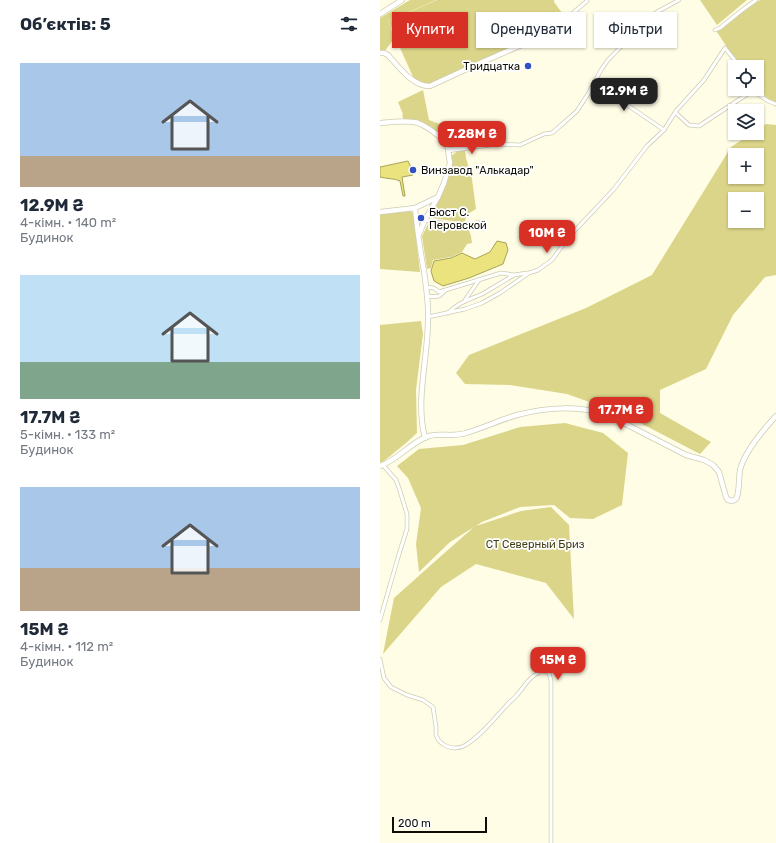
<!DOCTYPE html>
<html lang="uk">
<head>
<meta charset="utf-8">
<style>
	:root { --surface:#fff; --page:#f2f2f3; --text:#1f2937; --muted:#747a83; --accent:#d93025 }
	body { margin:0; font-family:Rubik,sans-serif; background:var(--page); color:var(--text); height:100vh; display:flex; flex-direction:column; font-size:15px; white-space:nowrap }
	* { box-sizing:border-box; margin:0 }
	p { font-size:13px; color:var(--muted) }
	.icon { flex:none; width:22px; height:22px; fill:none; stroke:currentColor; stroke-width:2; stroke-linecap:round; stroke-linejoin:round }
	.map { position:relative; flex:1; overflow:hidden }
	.sheet { display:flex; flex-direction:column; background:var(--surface); width:380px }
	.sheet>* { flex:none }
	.hud { position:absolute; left:12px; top:12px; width:324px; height:36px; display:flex; gap:8px }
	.tools { position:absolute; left:348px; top:60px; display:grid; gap:8px }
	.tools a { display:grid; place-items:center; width:36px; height:36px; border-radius:0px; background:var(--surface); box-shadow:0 1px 3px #0004; font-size:20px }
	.scale { position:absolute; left:12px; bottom:10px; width:95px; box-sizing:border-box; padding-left:4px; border:2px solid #0d0d06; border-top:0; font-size:11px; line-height:14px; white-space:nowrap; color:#0d0d06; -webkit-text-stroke:3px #fff; paint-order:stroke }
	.price { position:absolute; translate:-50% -34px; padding:0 9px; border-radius:8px; background:var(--accent); color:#fff; font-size:13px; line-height:26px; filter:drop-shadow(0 1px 2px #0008) }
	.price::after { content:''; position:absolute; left:50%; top:24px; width:12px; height:9px; margin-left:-6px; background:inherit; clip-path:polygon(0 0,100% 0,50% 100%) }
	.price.active { background:#222; color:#fff }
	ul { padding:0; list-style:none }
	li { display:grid; align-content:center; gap:8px; height:212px; padding:0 20px }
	li span { display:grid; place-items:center; height:124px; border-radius:0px; color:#555 }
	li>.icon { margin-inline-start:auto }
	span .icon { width:72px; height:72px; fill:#fffc; stroke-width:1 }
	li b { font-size:17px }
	h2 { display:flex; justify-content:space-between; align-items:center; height:48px; padding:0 20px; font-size:17px }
	.tag { padding:0 14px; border-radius:0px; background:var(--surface); box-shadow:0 1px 3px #0004; font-size:14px; line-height:36px }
	.tag.active { background:var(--accent); color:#fff }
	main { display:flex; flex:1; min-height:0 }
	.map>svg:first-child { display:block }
	.green { fill:#dbd589; fill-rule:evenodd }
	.water { fill:#ebe37d; stroke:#a8a359 }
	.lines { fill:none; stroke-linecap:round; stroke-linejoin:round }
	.street-casing { stroke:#ceccb5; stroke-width:4.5 }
	.secondary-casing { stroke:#ceccb5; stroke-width:6 }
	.street { stroke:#fff; stroke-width:3 }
	.secondary { stroke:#fff; stroke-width:4.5 }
	.poi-dot { fill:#3451c2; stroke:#fff; stroke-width:1.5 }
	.labels { text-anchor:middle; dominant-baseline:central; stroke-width:3.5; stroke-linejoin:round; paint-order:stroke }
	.poi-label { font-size:11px; fill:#0d0d06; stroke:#fff; text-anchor:start }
	.park-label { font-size:11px; fill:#433f14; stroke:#fff }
</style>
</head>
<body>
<main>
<section class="sheet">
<h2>Об’єктів: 5<svg class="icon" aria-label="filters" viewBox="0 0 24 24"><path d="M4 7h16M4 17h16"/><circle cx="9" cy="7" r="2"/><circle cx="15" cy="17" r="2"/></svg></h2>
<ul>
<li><span style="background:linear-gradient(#a9c7e8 75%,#b9a48a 0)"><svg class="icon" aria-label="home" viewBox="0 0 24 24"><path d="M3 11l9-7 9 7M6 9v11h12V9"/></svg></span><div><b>12.9M ₴</b><p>4-кімн. · 140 m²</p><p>Будинок</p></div></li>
<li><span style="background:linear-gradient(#bfe0f5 70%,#7fa58c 0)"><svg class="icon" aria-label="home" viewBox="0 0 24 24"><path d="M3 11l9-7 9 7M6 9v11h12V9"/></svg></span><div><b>17.7M ₴</b><p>5-кімн. · 133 m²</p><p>Будинок</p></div></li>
<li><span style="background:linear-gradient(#a9c7e8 65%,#b9a48a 0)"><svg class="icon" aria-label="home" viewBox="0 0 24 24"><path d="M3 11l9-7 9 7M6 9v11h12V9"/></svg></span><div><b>15M ₴</b><p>4-кімн. · 112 m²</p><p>Будинок</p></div></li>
</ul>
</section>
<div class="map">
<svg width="396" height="843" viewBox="0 0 396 843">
	<rect width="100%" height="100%" fill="#fffde5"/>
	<g class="green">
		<path d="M 30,0 L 56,0 L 8,21 L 15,39 L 13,40 L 4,52 L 0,52 L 0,18 Z"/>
		<path d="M 57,0 L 174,0 L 174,2 L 185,17 L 170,29 L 53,84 L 46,84 L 34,79 L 8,21 Z"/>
		<path d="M 320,0 L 367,0 L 337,25 Z"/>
		<path d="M 380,0 L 396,0 L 396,107 L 377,88 L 377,67 L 360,67 L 335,29 Z"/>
		<path d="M 43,90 L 49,120 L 62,125 L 64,137 L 43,122 L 35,120 L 24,120 L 22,115 L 23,114 L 18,102 Z"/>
		<path d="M 386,124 L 396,125 L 396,275 L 385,277 L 353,315 L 326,369 L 280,390 L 280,413 L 331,442 L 320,454 L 243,414 L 187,394 L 130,385 L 85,384 L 76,373 L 89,355 L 206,308 L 272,275 L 351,147 L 372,133 L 377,133 L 377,130 ZM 355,155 L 377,155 L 377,177 L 355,177 ZM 355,199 L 377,199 L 377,221 L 355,221 Z"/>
		<path d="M 85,150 L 86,158 L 92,179 L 96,209 L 86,215 L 85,223 L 52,218 L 50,215 C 59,197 74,176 71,156 L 78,151 Z"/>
		<path d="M 28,210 L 33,213 L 40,272 L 0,269 L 0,214 Z"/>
		<path d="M 49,222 L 88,228 L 91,236 L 92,243 L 87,244 L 82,252 L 71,257 L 53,260 L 51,268 L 47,269 L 42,236 Z"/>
		<path d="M 41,321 L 43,334 L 36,390 L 37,433 L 26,443 L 4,461 L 0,463 L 0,325 Z"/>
		<path d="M 185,423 L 223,433 L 248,453 L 242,505 L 213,519 L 190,518 L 174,505 L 140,507 L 102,522 L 96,526 L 141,511 L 171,507 L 189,525 L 194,619 L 166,583 L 96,564 L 61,587 L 3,654 L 14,598 L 61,556 L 94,527 L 70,542 L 39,572 L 36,544 L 41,508 L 28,478 L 17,466 L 39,449 L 83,445 L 140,427 Z"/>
	</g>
	<g class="water">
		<path d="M 28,161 L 32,169 L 33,175 L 22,177 L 25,196 L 23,196 L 20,181 C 14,178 7,179 0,177 L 0,167 Z"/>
		<path d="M 117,241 L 126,243 L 128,250 L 123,264 L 89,278 L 63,286 L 54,281 L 51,271 L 54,261 L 71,258 L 82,253 L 95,259 L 110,252 Z"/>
	</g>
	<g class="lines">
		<defs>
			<g id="street">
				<path d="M 175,28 L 207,1"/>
				<path d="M 335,30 L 340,28 L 361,11 L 376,0"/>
				<path d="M 215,80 L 237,98 L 284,130"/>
				<path d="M 377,89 L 379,95 L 388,101 L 396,104"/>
				<path d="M 296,113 L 309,125 L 319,126 L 366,95 L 376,89"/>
				<path d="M 112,144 L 140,145 L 164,134 L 172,133 L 179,127 L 197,111 L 208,94 L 221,70 L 228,60 L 262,25 L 277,12 L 299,0"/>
				<path d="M 45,220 L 80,226 L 87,226 L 98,222"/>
				<path d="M 46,287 L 54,288 L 59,292 L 121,273 L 134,275 L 147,273"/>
				<path d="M 47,296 C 56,297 60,298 65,290"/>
				<path d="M 85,300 L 99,280"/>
				<path d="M 68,313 C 78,302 92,299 104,293 C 114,287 124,281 134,275"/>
				<path d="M 48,317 L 85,309 L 102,303 L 120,293 L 149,273 L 158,270 L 172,260 L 188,238 L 234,189 L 267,146 L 284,130 L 296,111 L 324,80 L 345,48 L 360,67"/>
				<path d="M 0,620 L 19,554 L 27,529 L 27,514 L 19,488 L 16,480 L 3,465"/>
				<path d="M 0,659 L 4,678 L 11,687 L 27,695 L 43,700 L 53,707 L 56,727 L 56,733"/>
				<path d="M 56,735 C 60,746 73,751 84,746 C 99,738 115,718 126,706 C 129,702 134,699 137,695 C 144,687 148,678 158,673 C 162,670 165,671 169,673 L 171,681 L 171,843"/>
			</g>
			<g id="secondary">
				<path d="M 0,14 L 22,0"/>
				<path d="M 0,53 L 4,53 L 8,55 C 18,66 33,87 50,86 L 91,67 L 160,37 L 168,34 L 175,28"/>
				<path d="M 0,123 C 11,122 28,120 38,123 C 49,127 59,136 67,143 L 70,163 L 64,183 L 58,197 L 35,208 L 0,212"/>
				<path d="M 69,150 L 112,144"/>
				<path d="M 35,208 C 37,229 40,250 44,271 C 46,287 49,304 48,320 C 48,359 35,400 45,438"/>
				<path d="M 39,234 L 45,220 L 58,197"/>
				<path d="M 0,466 C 18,460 32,441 49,436 C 61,433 74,437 86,433 C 103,428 120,420 137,415 C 167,407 202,405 230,416 L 306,455 L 324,460 L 333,465 L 339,472 L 346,497 L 348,500 L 352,501 C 355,500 356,500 357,497 C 359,492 359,477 360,470 C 364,453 384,429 396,416"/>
			</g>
		</defs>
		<use href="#street" class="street-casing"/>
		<use href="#secondary" class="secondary-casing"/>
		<use href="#street" class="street"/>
		<use href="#secondary" class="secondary"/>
	</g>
	<g class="poi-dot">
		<circle cx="148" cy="66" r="4"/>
		<circle cx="33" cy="170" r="4"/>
		<circle cx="41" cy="218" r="4"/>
	</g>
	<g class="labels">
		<g class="poi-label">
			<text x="140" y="66" text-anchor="end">Тридцатка</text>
			<text x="41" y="170">Винзавод "Алькадар"</text>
			<text x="49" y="212">Бюст С.<tspan x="49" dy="13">Перовской</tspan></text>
		</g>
		<g class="park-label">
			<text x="155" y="544">СТ Северный Бриз</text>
		</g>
	</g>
</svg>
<div class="tools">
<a><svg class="icon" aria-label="locate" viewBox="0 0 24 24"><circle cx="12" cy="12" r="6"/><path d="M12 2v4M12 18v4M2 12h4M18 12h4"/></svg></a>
<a><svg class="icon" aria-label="layers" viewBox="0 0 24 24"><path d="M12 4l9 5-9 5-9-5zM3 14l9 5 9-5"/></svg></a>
<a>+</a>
<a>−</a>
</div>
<div class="scale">200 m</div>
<b class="price active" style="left:244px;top:112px">12.9M ₴</b>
<b class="price" style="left:92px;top:155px">7.28M ₴</b>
<b class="price" style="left:167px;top:254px">10M ₴</b>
<b class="price" style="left:241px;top:431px">17.7M ₴</b>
<b class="price" style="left:178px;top:681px">15M ₴</b>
<div class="hud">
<a class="tag active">Купити</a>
<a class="tag">Орендувати</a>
<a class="tag">Фільтри</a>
</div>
</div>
</main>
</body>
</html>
